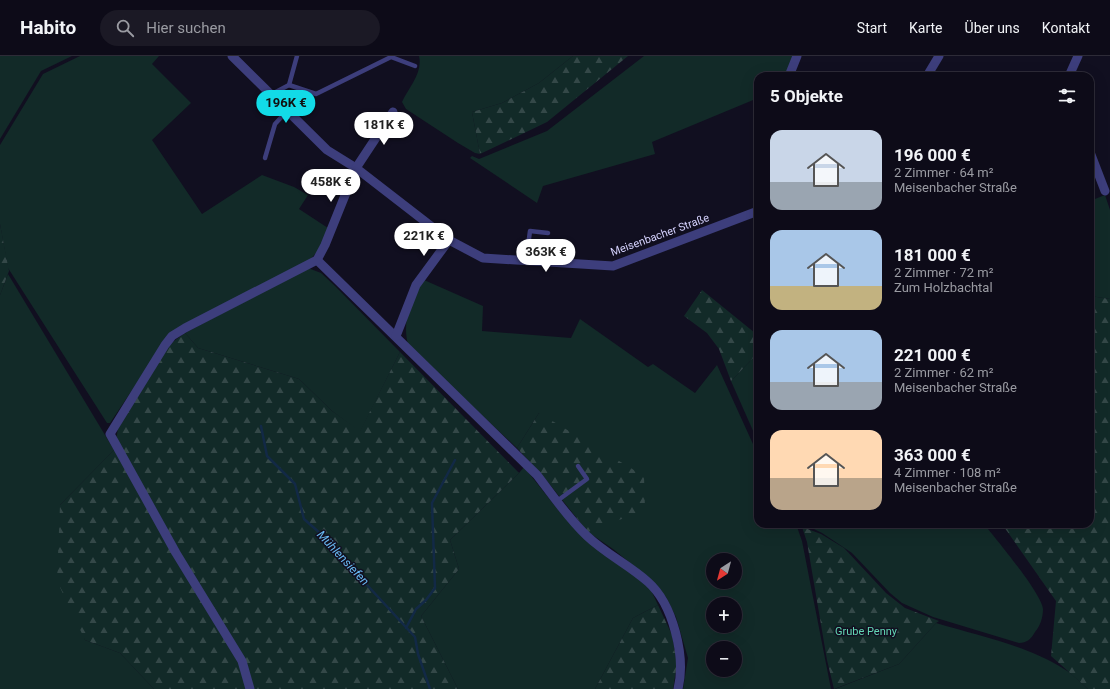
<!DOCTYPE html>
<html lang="de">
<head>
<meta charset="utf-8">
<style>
	:root { --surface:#0d0b18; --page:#1b1925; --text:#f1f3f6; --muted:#9a9ba2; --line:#2d2b37; --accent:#12dbe7 }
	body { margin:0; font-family:Roboto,sans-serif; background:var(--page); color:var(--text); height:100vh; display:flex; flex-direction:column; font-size:15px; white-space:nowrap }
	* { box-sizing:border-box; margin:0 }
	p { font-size:13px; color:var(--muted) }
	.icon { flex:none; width:22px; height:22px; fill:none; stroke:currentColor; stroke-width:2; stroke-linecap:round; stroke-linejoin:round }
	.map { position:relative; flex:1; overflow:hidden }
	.sheet { position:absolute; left:754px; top:16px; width:340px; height:456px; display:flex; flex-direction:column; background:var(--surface); border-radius:12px; box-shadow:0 4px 16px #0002,0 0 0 1px var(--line) }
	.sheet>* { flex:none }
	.needle { width:26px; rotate:216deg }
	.buttons { position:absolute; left:706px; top:497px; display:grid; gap:8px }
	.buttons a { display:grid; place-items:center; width:36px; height:36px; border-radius:50%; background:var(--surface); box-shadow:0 4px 16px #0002,0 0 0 1px var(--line); font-size:20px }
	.price { position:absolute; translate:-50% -34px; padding:0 9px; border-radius:14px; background:#fff; color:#222; font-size:13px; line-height:26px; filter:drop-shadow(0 1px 2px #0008) }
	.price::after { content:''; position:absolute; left:50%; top:24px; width:12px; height:9px; margin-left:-6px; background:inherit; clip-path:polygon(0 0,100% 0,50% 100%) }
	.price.selected { background:var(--accent); color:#111 }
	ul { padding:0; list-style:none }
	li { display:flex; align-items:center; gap:12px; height:100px; padding:0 16px }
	li span { display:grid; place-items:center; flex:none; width:112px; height:80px; border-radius:12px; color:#555 }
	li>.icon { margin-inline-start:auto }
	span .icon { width:48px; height:48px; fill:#fffc; stroke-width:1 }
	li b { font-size:17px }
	h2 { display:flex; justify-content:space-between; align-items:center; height:48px; padding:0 16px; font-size:17px }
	header { display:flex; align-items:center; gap:24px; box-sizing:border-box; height:56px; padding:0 20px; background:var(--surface); border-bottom:1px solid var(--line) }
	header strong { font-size:19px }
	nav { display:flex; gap:22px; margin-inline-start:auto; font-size:14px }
	.search { width:280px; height:36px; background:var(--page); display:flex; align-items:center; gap:10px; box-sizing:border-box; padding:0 14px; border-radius:22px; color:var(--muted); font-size:15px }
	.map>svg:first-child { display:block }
	.green { fill:#122a28; fill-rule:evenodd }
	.forest { fill:url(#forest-firs) }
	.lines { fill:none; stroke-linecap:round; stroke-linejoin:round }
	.stream { stroke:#122946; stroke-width:2.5 }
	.lane { stroke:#3d3e7c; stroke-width:4.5 }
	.street { stroke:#3d3e7c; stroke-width:9 }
	.labels { text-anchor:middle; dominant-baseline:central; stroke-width:3; stroke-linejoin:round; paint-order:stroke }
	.street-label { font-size:11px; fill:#d4d1fc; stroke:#110f20 }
	.park-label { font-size:11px; fill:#63d6b4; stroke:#110f20 }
	.water-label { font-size:12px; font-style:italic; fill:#68b9f3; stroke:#110f20 }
</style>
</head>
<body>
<header>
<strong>Habito</strong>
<div class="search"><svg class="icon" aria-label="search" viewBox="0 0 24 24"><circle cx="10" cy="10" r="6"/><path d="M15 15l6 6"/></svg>Hier suchen</div>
<nav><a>Start</a><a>Karte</a><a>Über uns</a><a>Kontakt</a></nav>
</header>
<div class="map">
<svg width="1110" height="633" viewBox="0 0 1110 633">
	<defs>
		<pattern id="forest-firs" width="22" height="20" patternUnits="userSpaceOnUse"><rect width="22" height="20" fill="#122a28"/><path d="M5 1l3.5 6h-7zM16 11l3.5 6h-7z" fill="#344848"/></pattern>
	</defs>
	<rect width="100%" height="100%" fill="#110f20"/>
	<g class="green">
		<path d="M 0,0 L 72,0 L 41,15 L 0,83 Z"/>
		<path d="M 80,0 L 159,0 L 152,8 L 191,47 L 152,84 L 202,158 L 262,119 L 294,131 L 308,139 L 299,153 L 328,172 L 322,190 L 309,205 L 167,282 L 110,367 L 107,367 L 8,212 L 0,168 L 0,89 L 43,18 Z"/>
		<path d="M 419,0 L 573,0 L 539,27 L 502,47 L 472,56 L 480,98 L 475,97 L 458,87 L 406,53 L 402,46 C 409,31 423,17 419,0 Z"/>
		<path d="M 644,0 L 794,0 L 785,20 L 758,20 L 758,42 L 652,86 L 655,98 L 543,130 L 537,147 L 470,102 L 472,100 L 479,103 L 547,75 Z"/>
		<path d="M 1105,139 L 1110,154 L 1110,243 L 1090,240 L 1090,145 Z"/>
		<path d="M 308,212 L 321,217 L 335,230 L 400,296 L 360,376 L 332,355 L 299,323 L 198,292 L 185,277 Z"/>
		<path d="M 8,218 L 114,394 L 60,449 L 85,584 L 120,597 L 154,633 L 0,633 L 0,239 Z"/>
		<path d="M 424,224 L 483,250 L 482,275 L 571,282 L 580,263 L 648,311 L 653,308 L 695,337 L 717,309 L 758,399 L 758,468 L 796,468 L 802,485 L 831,633 L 683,633 L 688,602 L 676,561 L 666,541 L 651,524 L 613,493 L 588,476 L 539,357 L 517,392 L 409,291 C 401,269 410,243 424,224 ZM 713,504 L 735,504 L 735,526 L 713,526 ZM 713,548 L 735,548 L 735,570 L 713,570 ZM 713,592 L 735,592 L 735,614 L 713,614 Z"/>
		<path d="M 758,297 L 758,386 L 731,325 Z"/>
		<path d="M 524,411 L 559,455 L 651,534 L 658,549 L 633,562 L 595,633 L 458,633 L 421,560 L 459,513 L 450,484 L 519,417 Z"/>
		<path d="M 804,468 L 984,468 C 996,483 1042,538 1043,553 C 1043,562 1040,570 1035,576 C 1031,583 1027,587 1019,587 L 933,561 L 902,547 L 890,537 L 852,497 L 822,477 Z"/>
		<path d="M 936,567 C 979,580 1026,589 1064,613 C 1073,618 1080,626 1088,633 L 835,633 L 899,608 Z"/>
	</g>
	<g class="forest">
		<path d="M 573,0 L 628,0 L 547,66 L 480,98 L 472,56 L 502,47 L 539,27 Z"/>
		<path d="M 0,168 L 9,215 L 0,239 Z"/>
		<path d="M 702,234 L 755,277 L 758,273 L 758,297 L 731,325 L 719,293 L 707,277 L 684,260 Z"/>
		<path d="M 1090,240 L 1110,243 L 1110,633 L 1088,633 L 1051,600 L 1056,545 L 1002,468 L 1090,468 Z"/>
		<path d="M 185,277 L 198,292 L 299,323 L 332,355 L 360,375 L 400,296 L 519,417 L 450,484 L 459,513 L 421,560 L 458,633 L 154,633 L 120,597 L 85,584 L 57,525 L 60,449 L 114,394 L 118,373 L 170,288 Z"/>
		<path d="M 539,357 L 644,420 L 645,454 L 588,476 L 543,420 L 517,392 Z"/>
		<path d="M 802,471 L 821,478 L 844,492 L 886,537 L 905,552 L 939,565 L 936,567 L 899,608 L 834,633 L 827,604 L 807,486 Z"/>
		<path d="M 658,549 L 672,579 L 677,608 L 673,633 L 595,633 L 633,562 Z"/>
	</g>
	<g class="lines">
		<g class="stream">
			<path d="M 261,370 L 267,400 L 295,428 L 304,463 L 330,486 L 356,517 L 415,581 L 418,598 L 430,633"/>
			<path d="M 406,572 L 416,553 L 426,544 L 435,532 L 432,447 L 455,404"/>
		</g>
		<g class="lane">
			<path d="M 289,29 L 297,0"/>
			<path d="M 272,38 L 289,29 L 316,38 L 391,1 L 415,10"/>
			<path d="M 265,102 L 275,68 L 287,55"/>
			<path d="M 526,205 L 530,175 L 548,177"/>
			<path d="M 557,445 L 587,423 L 578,410"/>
		</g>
		<g class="street">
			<path d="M 232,0 L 327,94 L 356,112 L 449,184 L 483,202 L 613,210 L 758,155"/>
			<path d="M 789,20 L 797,0"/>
			<path d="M 927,20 L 939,0"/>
			<path d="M 1069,20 L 1078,0"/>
			<path d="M 1090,96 L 1105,135"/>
			<path d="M 317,204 L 537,419 C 553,440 568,462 587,480 C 606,498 629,509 648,526 C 673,548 686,601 678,633"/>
			<path d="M 396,280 L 416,229 L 449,184"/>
			<path d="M 250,633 L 242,605 L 176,497 L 110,378 L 165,289 L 172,280 L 185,272 L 317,204 L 325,189 L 356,112 L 393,56"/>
		</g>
	</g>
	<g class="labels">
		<g class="street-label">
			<text transform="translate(660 179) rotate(-20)">Meisenbacher Straße</text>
		</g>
		<g class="park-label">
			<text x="866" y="575">Grube Penny</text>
		</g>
		<g class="water-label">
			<text transform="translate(343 502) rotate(47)">Mühlensiefen</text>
		</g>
	</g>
</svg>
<div class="buttons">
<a><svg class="needle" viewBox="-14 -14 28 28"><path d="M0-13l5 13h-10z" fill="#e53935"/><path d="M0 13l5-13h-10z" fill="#9a9ba2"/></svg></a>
<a>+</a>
<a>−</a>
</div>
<b class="price selected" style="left:286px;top:68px">196K €</b>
<b class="price" style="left:384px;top:90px">181K €</b>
<b class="price" style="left:331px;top:147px">458K €</b>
<b class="price" style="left:424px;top:201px">221K €</b>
<b class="price" style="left:546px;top:217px">363K €</b>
<section class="sheet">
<h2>5 Objekte<svg class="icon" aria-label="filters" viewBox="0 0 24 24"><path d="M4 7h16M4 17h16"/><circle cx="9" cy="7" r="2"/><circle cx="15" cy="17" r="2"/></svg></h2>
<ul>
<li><span style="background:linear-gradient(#c9d6e8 65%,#9aa5b1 0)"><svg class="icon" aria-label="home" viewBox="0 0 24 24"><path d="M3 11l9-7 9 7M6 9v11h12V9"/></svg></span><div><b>196 000 €</b><p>2 Zimmer · 64 m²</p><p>Meisenbacher Straße</p></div></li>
<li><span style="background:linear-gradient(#a9c7e8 70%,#c2b280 0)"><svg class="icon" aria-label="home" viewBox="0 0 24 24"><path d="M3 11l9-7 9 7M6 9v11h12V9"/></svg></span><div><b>181 000 €</b><p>2 Zimmer · 72 m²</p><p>Zum Holzbachtal</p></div></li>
<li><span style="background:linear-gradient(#a9c7e8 65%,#9aa5b1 0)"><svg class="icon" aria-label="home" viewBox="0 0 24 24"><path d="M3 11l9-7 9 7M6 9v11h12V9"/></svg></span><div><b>221 000 €</b><p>2 Zimmer · 62 m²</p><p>Meisenbacher Straße</p></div></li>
<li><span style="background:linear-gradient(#ffd9b3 60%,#b9a48a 0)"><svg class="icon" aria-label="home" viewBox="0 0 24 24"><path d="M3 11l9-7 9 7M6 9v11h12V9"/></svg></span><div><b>363 000 €</b><p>4 Zimmer · 108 m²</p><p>Meisenbacher Straße</p></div></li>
</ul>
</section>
</div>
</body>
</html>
